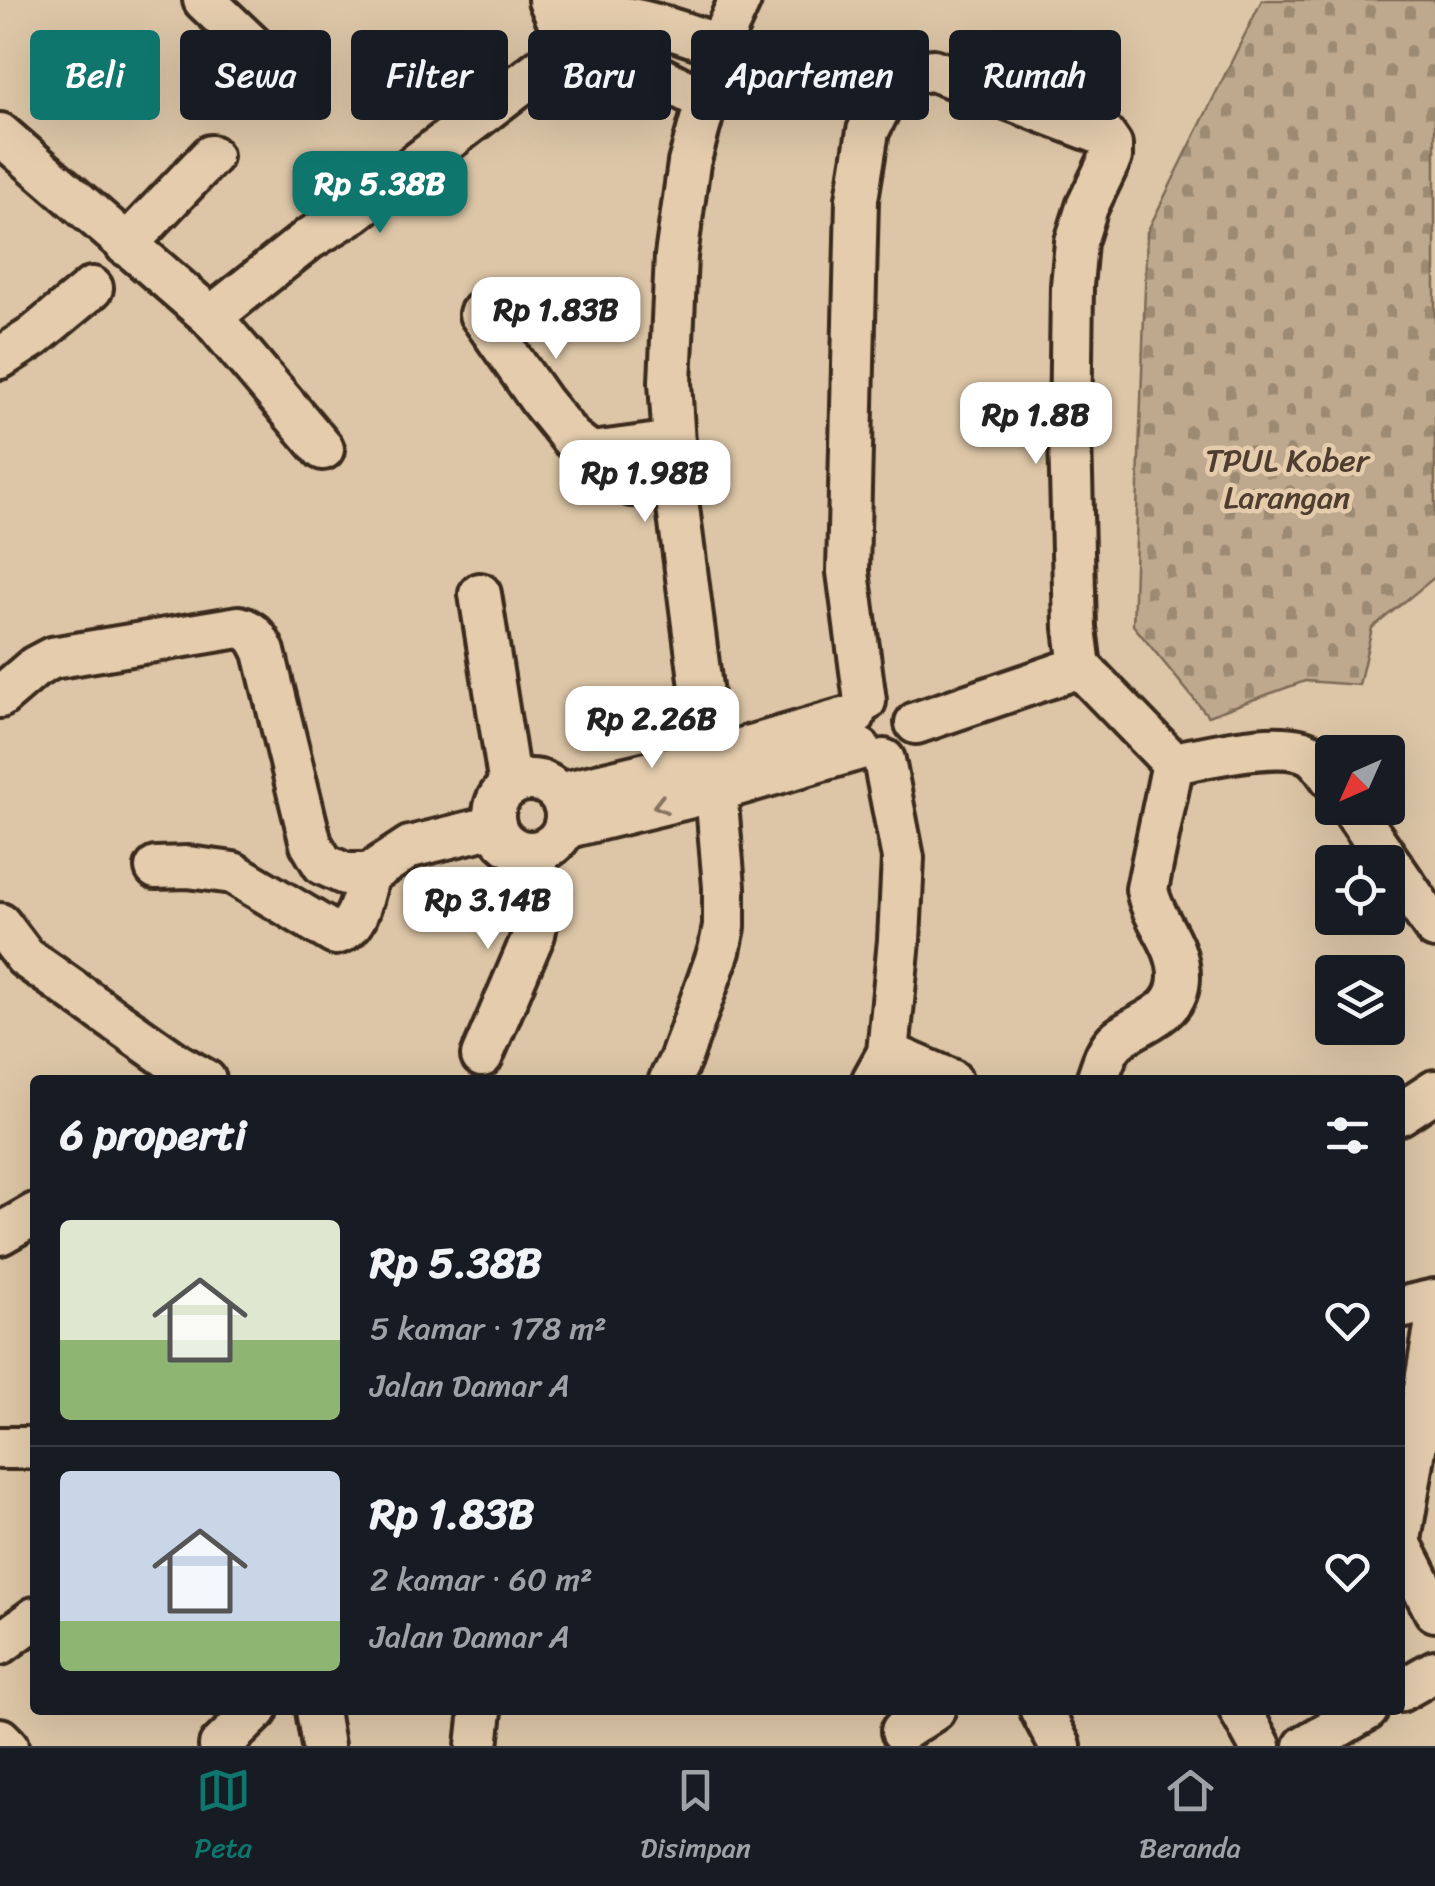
<!DOCTYPE html>
<html lang="id">
<head>
<meta charset="utf-8">
<style>
	:root { --surface:#171b24; --page:#242831; --text:#f1f3f6; --muted:#9ea1a6; --line:#363941; --accent:#0f766e }
	body { margin:0; font-family:Sriracha,sans-serif; background:var(--page); color:var(--text); height:100vh; display:flex; flex-direction:column; font-size:38px; white-space:nowrap }
	* { box-sizing:border-box; margin:0 }
	p { font-size:32px; color:var(--muted) }
	.icon { flex:none; width:55px; height:55px; fill:none; stroke:currentColor; stroke-width:2; stroke-linecap:round; stroke-linejoin:round }
	.map { position:relative; flex:1; overflow:hidden }
	.panel { position:absolute; left:30px; top:1075px; width:1375px; height:640px; display:flex; flex-direction:column; background:var(--surface); border-radius:10px; box-shadow:0 10px 40px #0002 }
	.panel>* { flex:none }
	.top-card { position:absolute; left:30px; top:30px; width:1375px; height:90px; display:flex; gap:20px }
	.needle { width:65px; rotate:225deg }
	.controls { position:absolute; left:1315px; top:735px; display:grid; gap:20px }
	.controls a { display:grid; place-items:center; width:90px; height:90px; border-radius:10px; background:var(--surface); box-shadow:0 10px 40px #0002; font-size:50px }
	.price { position:absolute; translate:-50% -85px; padding:0 22px; border-radius:20px; background:#fff; color:#222; font-size:32px; line-height:65px; filter:drop-shadow(0 2px 5px #0008) }
	.price::after { content:''; position:absolute; left:50%; top:60px; width:30px; height:22px; margin-left:-15px; background:inherit; clip-path:polygon(0 0,100% 0,50% 100%) }
	.price.active { background:var(--accent); color:#fff }
	ul { padding:0; list-style:none }
	li { display:flex; align-items:center; gap:30px; height:250px; padding:0 30px }
	li+li { border-top:2px solid var(--line) }
	li span { display:grid; place-items:center; flex:none; width:280px; height:200px; border-radius:10px; color:#555 }
	li>.icon { margin-inline-start:auto }
	span .icon { width:120px; height:120px; fill:#fffc; stroke-width:1 }
	li b { font-size:42px }
	h2 { display:flex; justify-content:space-between; align-items:center; height:120px; padding:0 30px; font-size:42px }
	.pill { padding:0 35px; border-radius:10px; background:var(--surface); box-shadow:0 10px 40px #0002; font-size:35px; line-height:90px }
	.pill.active { background:var(--accent); color:#fff }
	.tabs { display:flex; justify-content:space-around; align-items:center; height:140px; border-top:2px solid var(--line); background:var(--surface); font-size:28px; color:var(--muted) }
	.tabs a { display:grid; justify-items:center; gap:5px }
	.tabs .active { color:var(--accent) }
	.map>svg:first-child { display:block }
	.cemetery { fill:url(#cemetery-stones); stroke:#7d6a56; stroke-width:2.5 }
	.lines { fill:none; stroke-linecap:round; stroke-linejoin:round }
	.minor-casing { stroke:#3b2a1e; stroke-width:48 }
	.minor { stroke:#e4ccad; stroke-width:40 }
	.oneway { stroke:#87735e }
	.labels { text-anchor:middle; dominant-baseline:central; stroke-width:9; stroke-linejoin:round; paint-order:stroke }
	.park-label { font-size:32px; fill:#4f3d2f; stroke:#e4ccad }
</style>
</head>
<body>
<div class="map">
<svg width="1435" height="1746" viewBox="0 0 1435 1746">
	<defs>
		<pattern id="cemetery-stones" width="16" height="16" patternUnits="userSpaceOnUse" patternTransform="scale(2.5)"><rect width="16" height="16" fill="#bfa98e"/><path d="M2 7V4a2 2 0 0 1 4 0v3zM10 15v-3a2 2 0 0 1 4 0v3z" fill="#9c8a73"/></pattern>
	</defs>
	<rect width="100%" height="100%" fill="#ddc6a7"/>
	<filter id="ink" filterUnits="userSpaceOnUse"><feTurbulence type="fractalNoise" baseFrequency=".01" numOctaves="2"/><feDisplacementMap in="SourceGraphic" scale="20" xChannelSelector="R" yChannelSelector="G"/><feConvolveMatrix kernelMatrix="1 2 1 2 8 2 1 2 1" color-interpolation-filters="sRGB"/></filter>
	<g filter="url(#ink)">
		<path class="cemetery" d="M 1262,0 L 1435,0 L 1435,577 L 1372,628 L 1359,685 L 1305,681 L 1208,716 L 1133,625 L 1147,232 Z"/>
		<g class="lines">
			<defs>
				<g id="minor">
					<path d="M 204,0 L 264,57"/>
					<path d="M 580,0 L 584,6 L 631,42"/>
					<path d="M 600,15 C 643,18 681,32 721,46"/>
					<path d="M 560,26 L 706,101"/>
					<path d="M 0,134 L 211,317 L 323,449"/>
					<path d="M 126,245 L 211,156"/>
					<path d="M 480,314 L 541,401 L 571,438 L 632,485 L 677,482"/>
					<path d="M 211,317 L 309,239 L 354,212 L 552,60 C 566,34 561,26 549,0"/>
					<path d="M 0,358 L 33,337 L 92,288"/>
					<path d="M 592,453 L 674,442"/>
					<path d="M 480,594 L 510,786"/>
					<path d="M 1080,667 L 1173,763 C 1207,757 1284,737 1312,755 C 1320,761 1326,771 1332,779"/>
					<path d="M 0,697 L 35,667 L 52,658 L 239,627 C 254,631 258,639 264,652 L 311,844 L 323,864 L 345,874 L 369,874 L 410,847 L 495,826"/>
					<path d="M 865,701 L 848,572 L 857,199 L 868,131 L 880,107 L 892,89 L 909,73 L 933,70 L 1104,135 L 1111,145 L 1111,157 L 1087,207 L 1076,242 L 1072,286 L 1070,437 L 1075,628 L 1080,667 L 916,723"/>
					<circle cx="530" cy="816" r="36"/>
					<path d="M 559,794 L 710,758 L 854,716"/>
					<path d="M 1352,808 L 1435,928"/>
					<path d="M 564,828 L 716,791 L 860,749"/>
					<path d="M 156,868 L 188,867 L 233,873 L 335,934 C 360,928 362,896 369,874"/>
					<path d="M 0,924 L 25,957 L 177,1064 L 205,1080"/>
					<path d="M 888,1053 L 951,1080"/>
					<path d="M 482,1056 L 534,934 L 541,899 L 534,853"/>
					<path d="M 670,1080 L 680,1060 L 719,951 L 724,927 L 724,887 L 716,791 L 710,758 L 678,507 L 670,382 L 676,256 L 689,163 L 726,30 L 740,0"/>
					<path d="M 873,1080 L 888,1053 L 899,940 L 903,858 L 884,760"/>
					<path d="M 1097,1080 C 1102,1066 1106,1049 1118,1039 C 1142,1020 1179,1015 1179,976 C 1179,942 1152,920 1147,889 L 1173,763"/>
					<path d="M 1400,1114 L 1435,1091"/>
					<path d="M 0,1234 L 35,1214"/>
					<path d="M 1400,1308 L 1435,1300"/>
					<path d="M 0,1448 L 35,1448"/>
					<path d="M 1400,1540 L 1435,1327"/>
					<path d="M 1400,1543 L 1435,1611"/>
					<path d="M 0,1644 L 35,1618"/>
					<path d="M 1400,1691 L 1435,1671"/>
					<path d="M 317,1710 L 323,1746"/>
					<path d="M 1041,1710 L 1060,1746"/>
					<path d="M 1240,1710 L 1260,1746"/>
					<path d="M 902,1731 L 934,1710"/>
					<path d="M 0,1739 L 7,1746"/>
					<path d="M 220,1746 L 257,1710"/>
					<path d="M 477,1746 L 481,1710"/>
					<path d="M 1305,1746 L 1367,1710"/>
				</g>
			</defs>
			<use href="#minor" class="minor-casing"/>
			<use href="#minor" class="minor"/>
		</g>
		<defs><path id="oneway-chevron" d="M-2-3.5L2.5 0L-2 3.5" fill="none" stroke-width="1.6" stroke-linecap="round" stroke-linejoin="round" transform="scale(2.5)"/></defs>
		<use class="oneway" href="#oneway-chevron" transform="translate(660 805) rotate(166)"/>
	</g>
	<g class="labels">
		<g class="park-label">
			<text x="1287" y="460">TPUL Kober<tspan x="1287" dy="37">Larangan</tspan></text>
		</g>
	</g>
</svg>
<div class="controls">
<a><svg class="needle" viewBox="-14 -14 28 28"><path d="M0-13l5 13h-10z" fill="#e53935"/><path d="M0 13l5-13h-10z" fill="#9ea1a6"/></svg></a>
<a><svg class="icon" aria-label="locate" viewBox="0 0 24 24"><circle cx="12" cy="12" r="6"/><path d="M12 2v4M12 18v4M2 12h4M18 12h4"/></svg></a>
<a><svg class="icon" aria-label="layers" viewBox="0 0 24 24"><path d="M12 4l9 5-9 5-9-5zM3 14l9 5 9-5"/></svg></a>
</div>
<b class="price active" style="left:380px;top:236px">Rp 5.38B</b>
<b class="price" style="left:556px;top:362px">Rp 1.83B</b>
<b class="price" style="left:1036px;top:467px">Rp 1.8B</b>
<b class="price" style="left:645px;top:525px">Rp 1.98B</b>
<b class="price" style="left:652px;top:771px">Rp 2.26B</b>
<b class="price" style="left:488px;top:952px">Rp 3.14B</b>
<div class="top-card">
<a class="pill active">Beli</a>
<a class="pill">Sewa</a>
<a class="pill">Filter</a>
<a class="pill">Baru</a>
<a class="pill">Apartemen</a>
<a class="pill">Rumah</a>
</div>
<section class="panel">
<h2>6 properti<svg class="icon" aria-label="filters" viewBox="0 0 24 24"><path d="M4 7h16M4 17h16"/><circle cx="9" cy="7" r="2"/><circle cx="15" cy="17" r="2"/></svg></h2>
<ul>
<li><span style="background:linear-gradient(#dfe7d0 60%,#8fb573 0)"><svg class="icon" aria-label="home" viewBox="0 0 24 24"><path d="M3 11l9-7 9 7M6 9v11h12V9"/></svg></span><div><b>Rp 5.38B</b><p>5 kamar · 178 m²</p><p>Jalan Damar A</p></div><svg class="icon" aria-label="heart" viewBox="0 0 24 24"><path d="M12 20l-8-8c-3-5 5-10 8-4 3-6 11-1 8 4z"/></svg></li>
<li><span style="background:linear-gradient(#c9d6e8 75%,#8fb573 0)"><svg class="icon" aria-label="home" viewBox="0 0 24 24"><path d="M3 11l9-7 9 7M6 9v11h12V9"/></svg></span><div><b>Rp 1.83B</b><p>2 kamar · 60 m²</p><p>Jalan Damar A</p></div><svg class="icon" aria-label="heart" viewBox="0 0 24 24"><path d="M12 20l-8-8c-3-5 5-10 8-4 3-6 11-1 8 4z"/></svg></li>
</ul>
</section>
</div>
<nav class="tabs">
<a class="active"><svg class="icon" aria-label="map" viewBox="0 0 24 24"><path d="M3 6l6-2 6 2 6-2v14l-6 2-6-2-6 2zM9 4v14M15 6v14"/></svg>Peta</a>
<a><svg class="icon" aria-label="saved" viewBox="0 0 24 24"><path d="M7 4h10v16l-5-4-5 4z"/></svg>Disimpan</a>
<a><svg class="icon" aria-label="home" viewBox="0 0 24 24"><path d="M3 11l9-7 9 7M6 9v11h12V9"/></svg>Beranda</a>
</nav>
</body>
</html>
